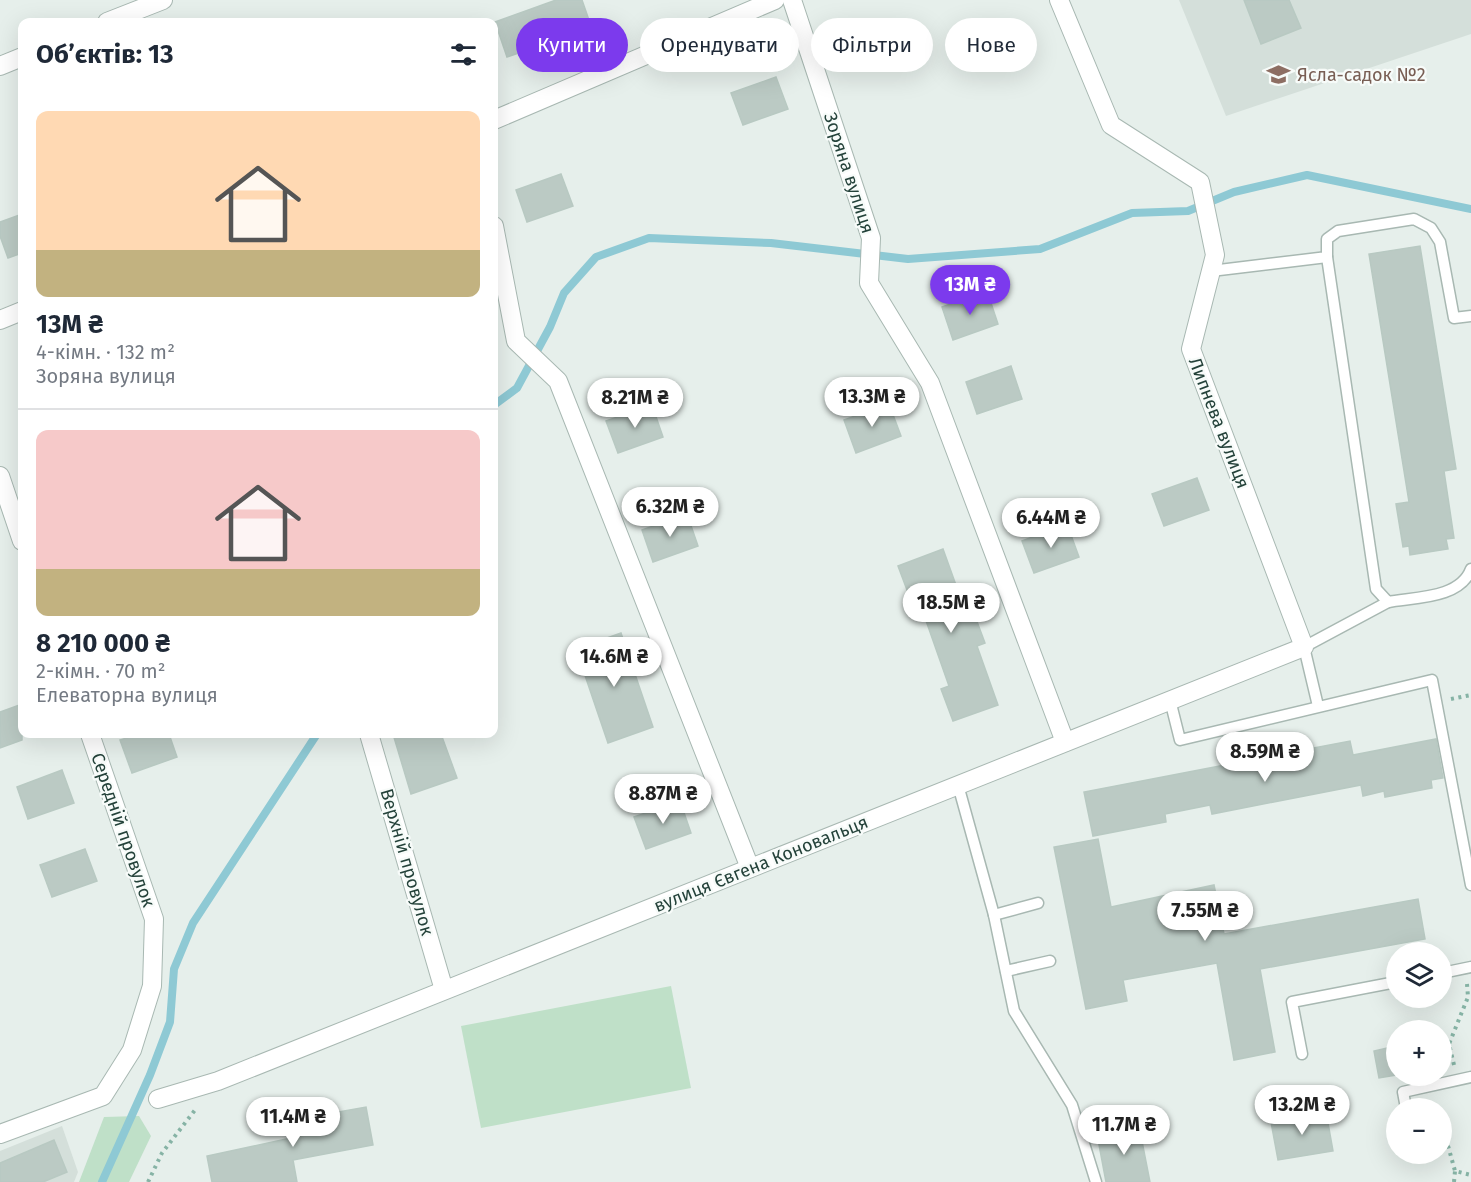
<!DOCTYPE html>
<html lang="uk">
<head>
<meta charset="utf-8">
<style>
	:root { --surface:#fff; --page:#f6f6f7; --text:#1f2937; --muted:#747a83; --line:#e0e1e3; --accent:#7c3aed }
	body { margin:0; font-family:"Fira Sans",sans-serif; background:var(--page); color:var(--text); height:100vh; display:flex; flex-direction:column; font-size:22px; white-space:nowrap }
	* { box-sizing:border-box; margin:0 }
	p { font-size:20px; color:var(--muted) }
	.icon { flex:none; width:33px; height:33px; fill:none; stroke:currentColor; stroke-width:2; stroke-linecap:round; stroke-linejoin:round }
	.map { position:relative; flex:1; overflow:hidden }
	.drawer { position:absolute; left:18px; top:18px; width:480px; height:720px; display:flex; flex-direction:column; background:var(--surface); border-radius:12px; box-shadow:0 6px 24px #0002 }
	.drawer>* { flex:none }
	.guide { position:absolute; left:516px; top:18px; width:570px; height:54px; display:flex; gap:12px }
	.controls { position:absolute; left:1386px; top:942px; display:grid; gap:12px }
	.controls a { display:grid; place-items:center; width:66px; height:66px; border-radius:50%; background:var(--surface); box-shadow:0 6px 24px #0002; font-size:30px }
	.price { position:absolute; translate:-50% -51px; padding:0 14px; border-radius:21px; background:#fff; color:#222; font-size:20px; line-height:39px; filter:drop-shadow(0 2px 3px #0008) }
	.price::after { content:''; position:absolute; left:50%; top:36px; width:18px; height:14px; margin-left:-9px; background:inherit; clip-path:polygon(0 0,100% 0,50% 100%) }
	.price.active { background:var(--accent); color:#fff }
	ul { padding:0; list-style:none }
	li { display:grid; align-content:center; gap:12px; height:318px; padding:0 18px }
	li+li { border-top:2px solid var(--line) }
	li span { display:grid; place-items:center; height:186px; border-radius:12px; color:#555 }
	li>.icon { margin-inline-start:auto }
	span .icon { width:108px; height:108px; fill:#fffc; stroke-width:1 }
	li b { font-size:26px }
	h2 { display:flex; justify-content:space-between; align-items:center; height:72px; padding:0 18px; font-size:26px }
	.tag { padding:0 21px; border-radius:27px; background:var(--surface); box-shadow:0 6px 24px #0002; font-size:21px; line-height:54px }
	.tag.active { background:var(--accent); color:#fff }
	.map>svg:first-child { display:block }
	.built { fill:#d4dfda }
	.green { fill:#bfe0c8 }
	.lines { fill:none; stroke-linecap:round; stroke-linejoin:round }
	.stream { stroke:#8ec9d4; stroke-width:8 }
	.building { fill:#bbcac4; stroke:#b8c9c2; stroke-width:1.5 }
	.lane-casing { stroke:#a8b8b2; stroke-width:13 }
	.street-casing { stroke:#a8b8b2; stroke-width:20 }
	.path { stroke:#86b3a5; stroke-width:4; stroke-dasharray:3 4.5; stroke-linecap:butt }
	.lane { stroke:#fff; stroke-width:10 }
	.street { stroke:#fff; stroke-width:18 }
	.labels { text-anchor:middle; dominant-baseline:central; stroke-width:4.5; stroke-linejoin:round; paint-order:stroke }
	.education-label { font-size:18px; fill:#785e54; stroke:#f7fbf9; text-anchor:start }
	.street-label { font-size:18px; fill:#24423a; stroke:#f7fbf9 }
</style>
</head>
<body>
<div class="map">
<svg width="1471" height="1182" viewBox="0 0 1471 1182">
	<rect width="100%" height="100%" fill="#e6efeb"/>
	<g class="built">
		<path d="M 1179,0 L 1471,0 L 1471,34 L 1226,116 Z"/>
		<path d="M 62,1126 L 78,1172 L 74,1182 L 0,1182 L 0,1151 Z"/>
	</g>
	<g class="green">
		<path d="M 671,986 L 691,1088 L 481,1128 L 461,1026 Z"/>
		<path d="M 139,1116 L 151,1136 L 129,1182 L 79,1182 L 104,1117 Z"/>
	</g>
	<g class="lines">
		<g class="stream">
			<path d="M 494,405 L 517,388 L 550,327 L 564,293 L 596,257 L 649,238 L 771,243 L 908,259 L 1040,249 L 1132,213 L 1188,211 L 1234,192 L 1307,175 L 1471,209"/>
			<path d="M 102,1182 L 150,1075 L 170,1022 L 174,969 L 193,923 L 317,734"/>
		</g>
	</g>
	<g class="building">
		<path d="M 556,0 L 582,0 L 590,23 L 534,42 L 536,47 L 507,57 L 495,22 Z"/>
		<path d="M 1244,0 L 1289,0 L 1301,28 L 1261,44 Z"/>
		<path d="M 776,77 L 788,109 L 743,125 L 731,93 Z"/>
		<path d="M 561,174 L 573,206 L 527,222 L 516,190 Z"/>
		<path d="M 22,214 L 22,253 L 8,258 L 0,236 L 0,222 Z"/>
		<path d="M 1420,246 L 1456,469 L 1444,471 L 1454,538 L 1446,539 L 1448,549 L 1410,555 L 1409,546 L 1403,547 L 1396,504 L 1409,502 L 1369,254 Z"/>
		<path d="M 987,291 L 998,324 L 953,340 L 942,307 Z"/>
		<path d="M 1011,366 L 1022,399 L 977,414 L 966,382 Z"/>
		<path d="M 889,404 L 901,436 L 856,453 L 844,420 Z"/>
		<path d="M 652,405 L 663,437 L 618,453 L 606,421 Z"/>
		<path d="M 1197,478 L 1209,510 L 1164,526 L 1152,494 Z"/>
		<path d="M 687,514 L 698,546 L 653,562 L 642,530 Z"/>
		<path d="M 1067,524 L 1079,557 L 1034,573 L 1022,541 Z"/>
		<path d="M 943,549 L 966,613 L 973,611 L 985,643 L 977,646 L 998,705 L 953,721 L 941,689 L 949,686 L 917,595 L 910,598 L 898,566 Z"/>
		<path d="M 621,633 L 653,727 L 608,743 L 576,649 Z"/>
		<path d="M 22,704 L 22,740 L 0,748 L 0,712 Z"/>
		<path d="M 140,734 L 169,734 L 177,757 L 132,773 L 120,740 Z"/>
		<path d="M 393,734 L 441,734 L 457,778 L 411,794 Z"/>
		<path d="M 1436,739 L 1443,778 L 1431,780 L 1432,788 L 1385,797 L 1384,791 L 1363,796 L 1361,785 L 1212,814 L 1210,805 L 1165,814 L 1166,822 L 1093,836 L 1084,792 L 1350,741 L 1353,755 Z"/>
		<path d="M 62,770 L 74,803 L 28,819 L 17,787 Z"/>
		<path d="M 680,801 L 691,833 L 646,849 L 634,817 Z"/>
		<path d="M 1098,839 L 1111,907 L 1214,885 L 1224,934 L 1418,899 L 1425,939 L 1260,969 L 1275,1052 L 1234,1060 L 1217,963 L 1123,980 L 1127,1001 L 1086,1009 L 1054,847 Z"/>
		<path d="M 85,849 L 97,881 L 52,897 L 40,865 Z"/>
		<path d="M 1396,1046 L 1396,1075 L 1379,1078 L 1374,1051 Z"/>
		<path d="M 366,1107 L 373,1145 L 293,1160 L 297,1182 L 212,1182 L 207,1156 L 291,1138 L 287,1121 Z"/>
		<path d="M 1326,1112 L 1333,1151 L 1278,1160 L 1271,1122 Z"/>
		<path d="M 1139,1126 L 1150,1182 L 1106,1182 L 1097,1134 Z"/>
		<path d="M 54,1140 L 67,1172 L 43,1182 L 0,1182 L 0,1163 Z"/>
	</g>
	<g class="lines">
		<defs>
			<g id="lane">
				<path d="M 1327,257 L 1376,589 L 1388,602 C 1414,597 1460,599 1471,569"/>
				<path d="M 1211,271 L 1327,257 L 1327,239 L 1338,231 L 1414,219 L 1431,228 L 1440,242 L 1454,318 L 1471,316"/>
				<path d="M 1170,700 L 1180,740 L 1432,680 L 1471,885"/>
				<path d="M 1318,706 L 1304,647 L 1388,602"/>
				<path d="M 958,785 L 994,915 L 1014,1011 L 1072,1105 L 1096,1182"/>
				<path d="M 994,915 L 1038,903"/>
				<path d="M 1006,971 L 1050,961"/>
				<path d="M 1442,973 L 1471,967"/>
				<path d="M 1302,1054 L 1292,1002 L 1396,982"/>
				<path d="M 1406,1108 L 1403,1092 L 1471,1077"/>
			</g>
			<g id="street">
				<path d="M 792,0 L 871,238 L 869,283 L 930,383 L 1065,742"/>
				<path d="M 107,22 L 163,0"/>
				<path d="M 0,66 L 22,57"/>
				<path d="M 494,120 L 775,0"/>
				<path d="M 494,226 L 516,341 L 558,381 L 750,868"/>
				<path d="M 0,320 L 22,311"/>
				<path d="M 0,476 L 22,541"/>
				<path d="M 369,734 L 444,990"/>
				<path d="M 158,1099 L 218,1081 L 1304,647 L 1191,349 L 1215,255 L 1200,182 L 1111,125 L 1059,0"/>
				<path d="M 0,1134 L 103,1096 L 132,1050 L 152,986 L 154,919 L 90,734"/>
			</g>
		</defs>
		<use href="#lane" class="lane-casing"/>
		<use href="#street" class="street-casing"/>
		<g class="path">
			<path d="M 1451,699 L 1471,695"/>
			<path d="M 1454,1065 L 1449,1044 L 1468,997 L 1467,984"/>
			<path d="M 1442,1124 L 1455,1171 L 1471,1175"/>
			<path d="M 148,1182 L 162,1153 L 195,1110"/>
			<path d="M 1454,1182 L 1455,1171"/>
		</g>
		<use href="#lane" class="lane"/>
		<use href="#street" class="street"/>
	</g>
	<defs>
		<symbol id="school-bare" viewBox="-9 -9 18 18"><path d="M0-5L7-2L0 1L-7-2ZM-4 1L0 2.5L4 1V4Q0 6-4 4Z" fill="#8d6e63" stroke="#f7fbf9" stroke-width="2.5" paint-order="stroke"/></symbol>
	</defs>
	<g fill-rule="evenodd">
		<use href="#school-bare" x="1262" y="58" width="33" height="33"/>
	</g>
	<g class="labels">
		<g class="education-label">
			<text x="1297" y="75">Ясла-садок №2</text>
		</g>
		<g class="street-label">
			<text transform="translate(849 173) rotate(72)">Зоряна вулиця</text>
			<text transform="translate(1219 423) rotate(69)">Липнева вулиця</text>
			<text transform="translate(123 830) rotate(71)">Середній провулок</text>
			<text transform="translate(407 862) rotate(74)">Верхній провулок</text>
			<text transform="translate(761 864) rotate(-22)">вулиця Євгена Коновальця</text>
		</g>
	</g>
</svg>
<div class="controls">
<a><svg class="icon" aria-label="layers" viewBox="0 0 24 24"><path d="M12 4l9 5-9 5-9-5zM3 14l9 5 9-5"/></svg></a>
<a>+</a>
<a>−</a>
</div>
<b class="price active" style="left:970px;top:316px">13M ₴</b>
<b class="price" style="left:872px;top:428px">13.3M ₴</b>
<b class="price" style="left:635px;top:429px">8.21M ₴</b>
<b class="price" style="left:670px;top:538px">6.32M ₴</b>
<b class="price" style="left:1051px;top:549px">6.44M ₴</b>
<b class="price" style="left:951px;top:634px">18.5M ₴</b>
<b class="price" style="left:614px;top:688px">14.6M ₴</b>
<b class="price" style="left:1265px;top:783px">8.59M ₴</b>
<b class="price" style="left:663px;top:825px">8.87M ₴</b>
<b class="price" style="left:1205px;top:942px">7.55M ₴</b>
<b class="price" style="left:1302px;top:1136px">13.2M ₴</b>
<b class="price" style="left:293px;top:1148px">11.4M ₴</b>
<b class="price" style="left:1124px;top:1156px">11.7M ₴</b>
<div class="guide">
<a class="tag active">Купити</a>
<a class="tag">Орендувати</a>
<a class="tag">Фільтри</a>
<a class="tag">Нове</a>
</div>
<section class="drawer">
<h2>Об’єктів: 13<svg class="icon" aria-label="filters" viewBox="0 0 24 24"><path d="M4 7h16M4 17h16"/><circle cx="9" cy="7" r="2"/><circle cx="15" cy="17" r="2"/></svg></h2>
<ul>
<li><span style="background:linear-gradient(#ffd9b3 75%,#c2b280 0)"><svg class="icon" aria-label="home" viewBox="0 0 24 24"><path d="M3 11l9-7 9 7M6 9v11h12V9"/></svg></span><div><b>13M ₴</b><p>4-кімн. · 132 m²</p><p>Зоряна вулиця</p></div></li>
<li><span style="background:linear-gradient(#f6c9c9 75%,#c2b280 0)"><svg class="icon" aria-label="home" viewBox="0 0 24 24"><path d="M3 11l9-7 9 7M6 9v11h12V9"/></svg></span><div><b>8 210 000 ₴</b><p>2-кімн. · 70 m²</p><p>Елеваторна вулиця</p></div></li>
</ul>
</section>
</div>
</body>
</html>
